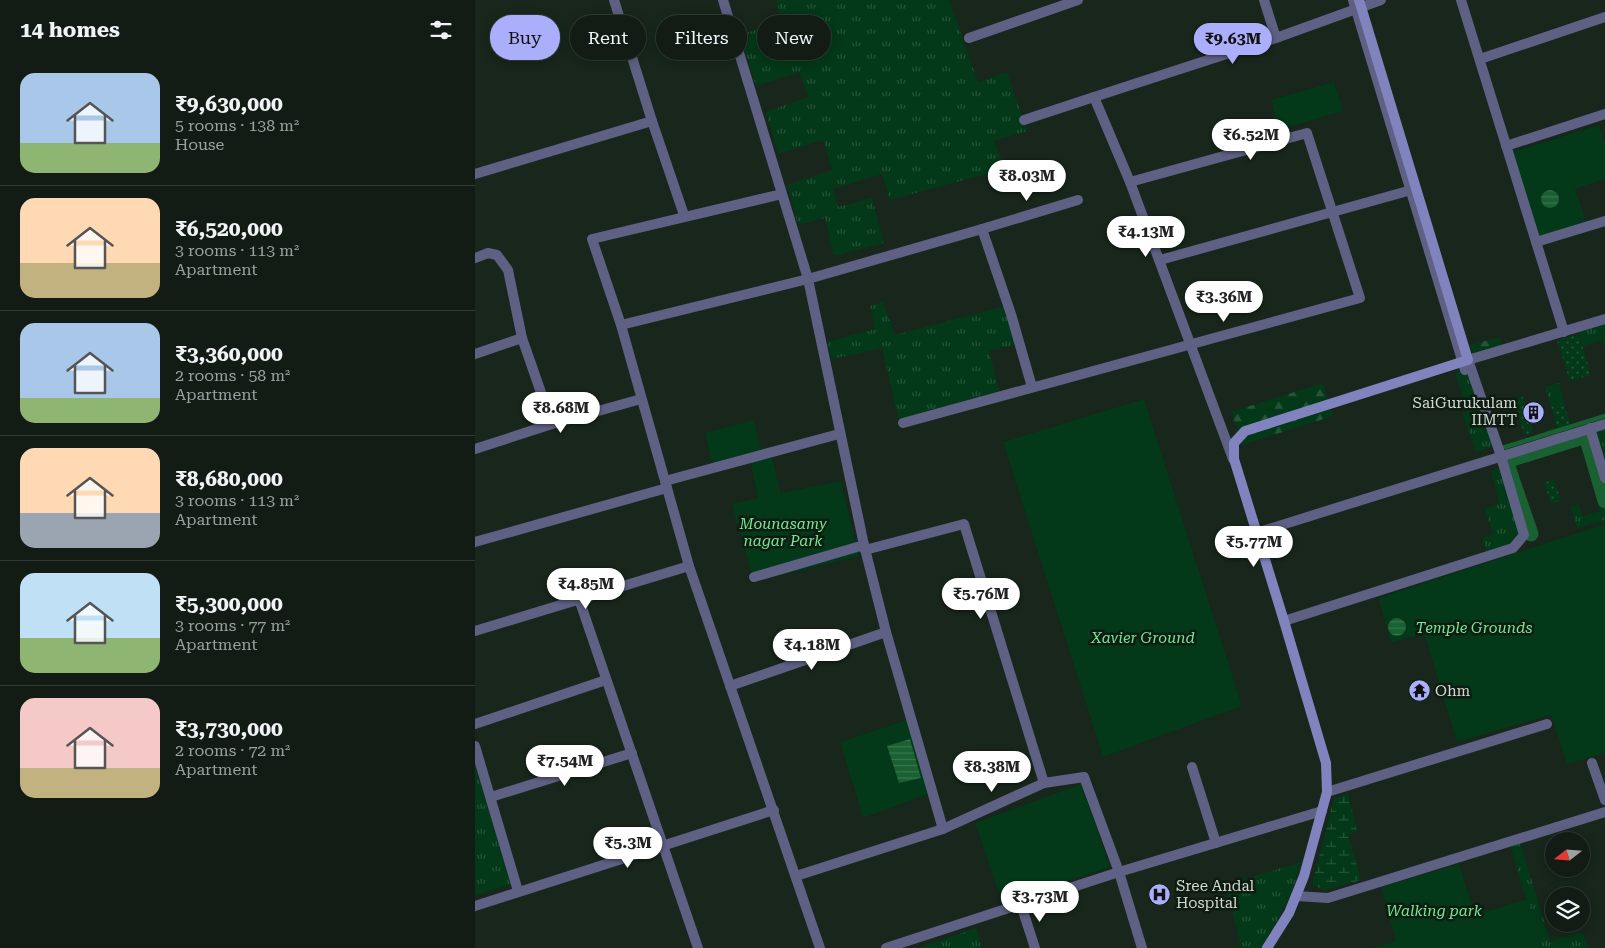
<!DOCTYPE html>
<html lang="en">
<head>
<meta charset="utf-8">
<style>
	:root { --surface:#121c14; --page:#1b251d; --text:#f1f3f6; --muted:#9ca1a0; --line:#313a34; --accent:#abaffb }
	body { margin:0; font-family:"Roboto Serif",serif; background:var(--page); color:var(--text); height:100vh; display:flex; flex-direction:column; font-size:19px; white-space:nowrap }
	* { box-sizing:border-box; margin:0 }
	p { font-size:16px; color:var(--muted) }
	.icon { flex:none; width:28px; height:28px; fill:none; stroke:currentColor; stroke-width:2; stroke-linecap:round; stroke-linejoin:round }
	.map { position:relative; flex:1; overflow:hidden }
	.drawer { display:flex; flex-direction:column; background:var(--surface); width:475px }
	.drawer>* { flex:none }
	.top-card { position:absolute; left:15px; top:15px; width:475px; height:45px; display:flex; gap:10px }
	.needle { width:32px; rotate:253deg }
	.fabs { position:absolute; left:1070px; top:832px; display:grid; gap:10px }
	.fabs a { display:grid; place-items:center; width:45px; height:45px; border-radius:50%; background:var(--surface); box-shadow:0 2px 12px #0003,0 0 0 1px var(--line); font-size:25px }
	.price { position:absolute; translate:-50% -42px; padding:0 11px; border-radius:18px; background:#fff; color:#222; font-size:16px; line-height:32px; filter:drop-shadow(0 1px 2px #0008) }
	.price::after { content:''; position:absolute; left:50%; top:30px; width:15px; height:11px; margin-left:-8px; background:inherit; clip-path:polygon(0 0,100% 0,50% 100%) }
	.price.selected { background:var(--accent); color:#111 }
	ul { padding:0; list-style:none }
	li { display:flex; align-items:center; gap:15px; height:125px; padding:0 20px }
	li+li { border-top:1px solid var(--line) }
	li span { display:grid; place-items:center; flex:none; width:140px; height:100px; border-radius:15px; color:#555 }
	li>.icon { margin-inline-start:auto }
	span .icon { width:60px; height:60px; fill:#fffc; stroke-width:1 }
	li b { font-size:21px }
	h2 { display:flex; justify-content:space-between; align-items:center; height:60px; padding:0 20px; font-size:21px }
	.chip { padding:0 18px; border-radius:22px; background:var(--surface); box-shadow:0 2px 12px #0003,0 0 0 1px var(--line); font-size:18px; line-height:45px }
	.chip.selected { background:var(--accent); color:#111 }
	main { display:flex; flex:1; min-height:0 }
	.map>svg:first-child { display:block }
	.grass { fill:url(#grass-tufts) }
	.forest { fill:url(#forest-firs) }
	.wetland { fill:url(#wetland-marsh) }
	.park { fill:#033818 }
	.garden { fill:url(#garden-dots) }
	.water { fill:url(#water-rules) }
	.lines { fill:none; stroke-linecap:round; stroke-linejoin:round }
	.stream { stroke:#196032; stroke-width:4.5 }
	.canal { stroke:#196032; stroke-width:15 }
	.street { stroke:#5e6084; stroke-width:10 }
	.secondary { stroke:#8083bd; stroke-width:10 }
	.labels { text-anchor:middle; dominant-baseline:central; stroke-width:5; stroke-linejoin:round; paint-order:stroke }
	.poi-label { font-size:15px; fill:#d1dad2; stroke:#0f1c12; text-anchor:start }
	.park-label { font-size:15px; font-style:italic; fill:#75e896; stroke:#0f1c12 }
</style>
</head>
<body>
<main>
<section class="drawer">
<h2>14 homes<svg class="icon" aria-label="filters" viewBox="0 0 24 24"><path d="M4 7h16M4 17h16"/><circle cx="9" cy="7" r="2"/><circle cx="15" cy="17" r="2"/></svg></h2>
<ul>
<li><span style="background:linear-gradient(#a9c7e8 70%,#8fb573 0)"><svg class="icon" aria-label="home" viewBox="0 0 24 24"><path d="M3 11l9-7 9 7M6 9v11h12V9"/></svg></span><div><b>₹9,630,000</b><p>5 rooms · 138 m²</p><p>House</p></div></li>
<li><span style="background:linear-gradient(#ffd9b3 65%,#c2b280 0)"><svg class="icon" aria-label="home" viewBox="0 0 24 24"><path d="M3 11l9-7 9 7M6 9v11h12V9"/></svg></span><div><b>₹6,520,000</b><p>3 rooms · 113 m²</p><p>Apartment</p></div></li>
<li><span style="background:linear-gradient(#a9c7e8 75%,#8fb573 0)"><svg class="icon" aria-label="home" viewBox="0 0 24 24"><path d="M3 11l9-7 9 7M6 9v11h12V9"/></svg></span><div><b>₹3,360,000</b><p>2 rooms · 58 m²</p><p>Apartment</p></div></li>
<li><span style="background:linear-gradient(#ffd9b3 65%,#9aa5b1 0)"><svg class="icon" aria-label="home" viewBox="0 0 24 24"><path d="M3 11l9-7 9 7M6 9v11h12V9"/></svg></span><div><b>₹8,680,000</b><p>3 rooms · 113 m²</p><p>Apartment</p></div></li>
<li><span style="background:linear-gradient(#bfe0f5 65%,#8fb573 0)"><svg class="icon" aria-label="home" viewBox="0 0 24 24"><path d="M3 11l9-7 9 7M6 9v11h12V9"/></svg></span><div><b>₹5,300,000</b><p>3 rooms · 77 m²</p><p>Apartment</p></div></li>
<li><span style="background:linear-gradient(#f6c9c9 70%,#c2b280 0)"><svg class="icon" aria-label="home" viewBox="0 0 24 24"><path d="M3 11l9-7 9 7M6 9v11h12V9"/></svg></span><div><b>₹3,730,000</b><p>2 rooms · 72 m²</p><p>Apartment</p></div></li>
</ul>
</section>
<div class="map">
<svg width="1130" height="948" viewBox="0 0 1130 948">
	<defs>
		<pattern id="grass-tufts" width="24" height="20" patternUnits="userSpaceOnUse" patternTransform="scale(1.25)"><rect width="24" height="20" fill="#033818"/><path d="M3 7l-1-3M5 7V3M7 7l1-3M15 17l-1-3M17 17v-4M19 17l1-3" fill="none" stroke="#275439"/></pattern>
		<pattern id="forest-firs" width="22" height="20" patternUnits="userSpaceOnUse" patternTransform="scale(1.25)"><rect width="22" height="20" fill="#033818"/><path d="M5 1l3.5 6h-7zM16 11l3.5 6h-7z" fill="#275439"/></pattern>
		<pattern id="wetland-marsh" width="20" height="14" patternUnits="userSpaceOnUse" patternTransform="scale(1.25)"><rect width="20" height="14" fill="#033818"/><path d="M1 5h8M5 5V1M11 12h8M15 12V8" fill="none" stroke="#275439"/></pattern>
		<pattern id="garden-dots" width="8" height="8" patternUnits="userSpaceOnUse" patternTransform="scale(1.25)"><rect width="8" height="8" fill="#033818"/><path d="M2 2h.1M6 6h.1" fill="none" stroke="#275439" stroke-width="1.8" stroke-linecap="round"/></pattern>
		<pattern id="water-rules" width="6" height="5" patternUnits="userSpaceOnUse" patternTransform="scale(1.25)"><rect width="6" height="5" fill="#196032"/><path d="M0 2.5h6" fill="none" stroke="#39764f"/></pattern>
	</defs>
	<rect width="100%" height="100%" fill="#18261b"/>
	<g class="grass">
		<path d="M 301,0 L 474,0 L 503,82 L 532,72 L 552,131 L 519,141 L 530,169 L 415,200 L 407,174 L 358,189 L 363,207 L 397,198 L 409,243 L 359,256 L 350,218 L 323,225 L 312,185 L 357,170 L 348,140 L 303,154 L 291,112 L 333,97 L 324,72 L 281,86 L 265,35 L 307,21 Z"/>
		<path d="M 408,302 L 420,335 L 530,306 L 540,345 L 514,351 L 525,393 L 424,421 L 407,348 L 357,359 L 352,342 L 400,329 L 395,306 Z"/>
		<path d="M 1130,321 L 1130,347 L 1128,340 L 1108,346 L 1103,330 Z"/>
		<path d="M 992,368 L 1018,447 L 1001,452 L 987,413 L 993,411 L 980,373 Z"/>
		<path d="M 1084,383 L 1089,403 L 1076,407 L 1070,387 Z"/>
		<path d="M 1130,426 L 1130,463 L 1120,429 Z"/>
		<path d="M 1025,468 L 1046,534 L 1036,546 L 1012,553 L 1007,538 L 1018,534 L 1010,509 L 1024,503 L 1016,471 Z"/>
		<path d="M 1130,493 L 1130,520 L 1102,528 L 1095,507 L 1104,504 L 1108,516 L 1125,511 L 1121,496 Z"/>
		<path d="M 0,765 L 36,884 L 0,896 Z"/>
		<path d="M 1045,842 L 1075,941 L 1107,932 L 1113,948 L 1066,948 L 1035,845 Z"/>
		<path d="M 826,862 C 819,893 803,920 786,948 L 765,948 L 762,930 L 750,885 Z"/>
		<path d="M 501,928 L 507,948 L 446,948 L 446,947 Z"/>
	</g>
	<g class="forest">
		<path d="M 1025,337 L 1028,347 L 998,356 L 995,345 Z"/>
		<path d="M 848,383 L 858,416 L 767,445 L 756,412 Z"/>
	</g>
	<path class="wetland" d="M 873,793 L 882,831 L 873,835 L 886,880 L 850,890 L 837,885 L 859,798 Z"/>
	<g class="park">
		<path d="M 859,82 L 868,111 L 804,130 L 796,100 Z"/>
		<path d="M 1124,125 L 1130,144 L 1130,179 L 1100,189 L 1111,222 L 1064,237 L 1038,152 Z"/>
		<path d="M 669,399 L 767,706 L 628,757 L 528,442 Z"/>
		<path d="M 279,420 L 285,449 L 294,447 L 306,493 L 366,481 L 384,556 L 279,582 L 257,504 L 283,498 L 276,463 L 239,472 L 230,433 Z"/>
		<path d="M 1130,524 L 1130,753 L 1092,764 L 1076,715 L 982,742 L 949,633 L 916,643 L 903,598 Z"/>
		<path d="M 432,720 L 453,794 L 388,818 L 365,742 Z"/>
		<path d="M 606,784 L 635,867 L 527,902 L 500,823 Z"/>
		<path d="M 984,864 L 1000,915 L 1052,899 L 1066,948 L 898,948 L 921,941 L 906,887 Z"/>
	</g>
	<g class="garden">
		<path d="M 1104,334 L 1116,375 L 1095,381 L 1082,340 Z"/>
		<path d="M 1048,397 L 1058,433 L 1049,435 L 1039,400 Z"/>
		<path d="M 1089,403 L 1098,432 L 1071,440 L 1069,431 L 1082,427 L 1076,407 Z"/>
		<path d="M 1079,479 L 1086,501 L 1076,504 L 1069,483 Z"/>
	</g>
	<g class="water">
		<circle cx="1075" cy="199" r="9"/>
		<circle cx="922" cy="627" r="9"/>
		<path d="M 435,739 L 446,778 L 424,783 L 412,746 Z"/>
	</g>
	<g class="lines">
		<path class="stream" d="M 1027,448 L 1130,416"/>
		<path class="canal" d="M 1056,534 L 1031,461 L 1111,436 L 1130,501"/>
		<g class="street">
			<path d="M 248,0 L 333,279 L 389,545 L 411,632 L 468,829"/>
			<path d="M 789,0 L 801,38"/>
			<path d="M 878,0 L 990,370"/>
			<path d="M 986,0 L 1089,332"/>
			<path d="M 494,38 L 603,0"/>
			<path d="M 1005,59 L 1130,17"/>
			<path d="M 619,97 L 801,38 L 906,0"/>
			<path d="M 549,120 L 619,97 L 655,182 L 758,459"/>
			<path d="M 177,121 L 209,215"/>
			<path d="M 1031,146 L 1130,114"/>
			<path d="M 0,174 L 177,121 L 139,0"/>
			<path d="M 507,229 L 603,200"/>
			<path d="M 1061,242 L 1130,221"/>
			<path d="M 0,258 L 13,253 L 22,255 L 33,270 L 47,338 L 77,424"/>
			<path d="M 685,260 L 940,189"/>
			<path d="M 146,325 L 117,239 L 307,194"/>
			<path d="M 0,354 L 47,338"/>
			<path d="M 428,423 L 885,298 L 832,133 L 655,182"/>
			<path d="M 1115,428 L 1130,478"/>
			<path d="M 0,449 L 77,424 L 166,399"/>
			<path d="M 190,481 L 364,434"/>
			<path d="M 781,533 L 1130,424"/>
			<path d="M 0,542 L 192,488"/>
			<path d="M 390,550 L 489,524 L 569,783"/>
			<path d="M 279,577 L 389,545"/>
			<path d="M 104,599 L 223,948"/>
			<path d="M 809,621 L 1038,548 L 1049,535 L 1025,453 L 993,360 L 1130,319"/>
			<path d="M 0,631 L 214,566"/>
			<path d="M 255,686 L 411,632"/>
			<path d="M 0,724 L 131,680"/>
			<path d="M 0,746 L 43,891"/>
			<path d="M 1117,763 L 1130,800"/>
			<path d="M 717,767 L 741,843"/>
			<path d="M 852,792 L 1072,724"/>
			<path d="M 16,797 L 157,753"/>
			<path d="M 321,876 L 468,829 L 569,783 L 609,777 L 644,872 L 667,948"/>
			<path d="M 821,896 L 853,898 L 1130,812"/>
			<path d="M 546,905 L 560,948"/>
			<path d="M 0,906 L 299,810"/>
			<path d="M 345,948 L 214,566 L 146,325 L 333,279 L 507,229 L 536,314 L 557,387"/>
			<path d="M 411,948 L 644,872 L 847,811"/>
		</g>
		<path class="secondary" d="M 792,948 L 814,913 L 829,876 L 852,792 L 851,763 L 809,621 L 759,459 L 759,443 L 770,431 L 993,360 L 884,0"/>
	</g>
	<defs>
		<symbol id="building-disc" viewBox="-11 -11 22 22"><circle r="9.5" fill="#abaffb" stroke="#0f1c12"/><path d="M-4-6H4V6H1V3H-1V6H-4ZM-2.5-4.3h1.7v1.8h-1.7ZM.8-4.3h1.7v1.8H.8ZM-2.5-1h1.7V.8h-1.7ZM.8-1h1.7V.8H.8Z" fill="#111"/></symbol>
		<symbol id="temple-disc" viewBox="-11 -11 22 22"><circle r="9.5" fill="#abaffb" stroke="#0f1c12"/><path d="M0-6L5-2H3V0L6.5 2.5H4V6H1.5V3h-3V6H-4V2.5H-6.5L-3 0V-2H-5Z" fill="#111"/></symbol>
		<symbol id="hospital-disc" viewBox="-11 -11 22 22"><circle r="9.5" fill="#abaffb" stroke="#0f1c12"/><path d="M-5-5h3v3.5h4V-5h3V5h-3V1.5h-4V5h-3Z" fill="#111"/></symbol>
	</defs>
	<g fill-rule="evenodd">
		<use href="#building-disc" x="1046" y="400" width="25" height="25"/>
		<use href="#temple-disc" x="932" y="678" width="25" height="25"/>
		<use href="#hospital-disc" x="672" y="882" width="25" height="25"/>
	</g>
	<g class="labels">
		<g class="poi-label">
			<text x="1042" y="403" text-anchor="end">SaiGurukulam<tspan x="1042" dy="17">IIMTT</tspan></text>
			<text x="960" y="691">Ohm</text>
			<text x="701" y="886">Sree Andal<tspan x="701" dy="17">Hospital</tspan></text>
		</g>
		<g class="park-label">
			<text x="308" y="524">Mounasamy<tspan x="308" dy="17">nagar Park</tspan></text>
			<text x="999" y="628">Temple Grounds</text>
			<text x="668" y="638">Xavier Ground</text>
			<text x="959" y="911">Walking park</text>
		</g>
	</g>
</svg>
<div class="fabs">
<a><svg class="needle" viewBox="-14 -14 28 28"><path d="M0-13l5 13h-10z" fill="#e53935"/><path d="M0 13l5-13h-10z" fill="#9ca1a0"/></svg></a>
<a><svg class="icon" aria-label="layers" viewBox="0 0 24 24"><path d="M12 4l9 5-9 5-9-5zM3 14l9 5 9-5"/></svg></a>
</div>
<b class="price selected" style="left:758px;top:65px">₹9.63M</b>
<b class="price" style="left:776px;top:161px">₹6.52M</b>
<b class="price" style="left:552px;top:202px">₹8.03M</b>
<b class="price" style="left:671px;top:258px">₹4.13M</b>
<b class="price" style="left:749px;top:323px">₹3.36M</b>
<b class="price" style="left:86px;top:434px">₹8.68M</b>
<b class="price" style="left:779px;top:568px">₹5.77M</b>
<b class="price" style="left:111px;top:610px">₹4.85M</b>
<b class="price" style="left:506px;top:620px">₹5.76M</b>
<b class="price" style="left:337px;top:671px">₹4.18M</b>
<b class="price" style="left:90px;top:787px">₹7.54M</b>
<b class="price" style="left:517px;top:793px">₹8.38M</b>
<b class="price" style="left:153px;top:869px">₹5.3M</b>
<b class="price" style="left:565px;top:923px">₹3.73M</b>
<div class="top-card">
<a class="chip selected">Buy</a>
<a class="chip">Rent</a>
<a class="chip">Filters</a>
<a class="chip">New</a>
</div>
</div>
</main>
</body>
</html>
